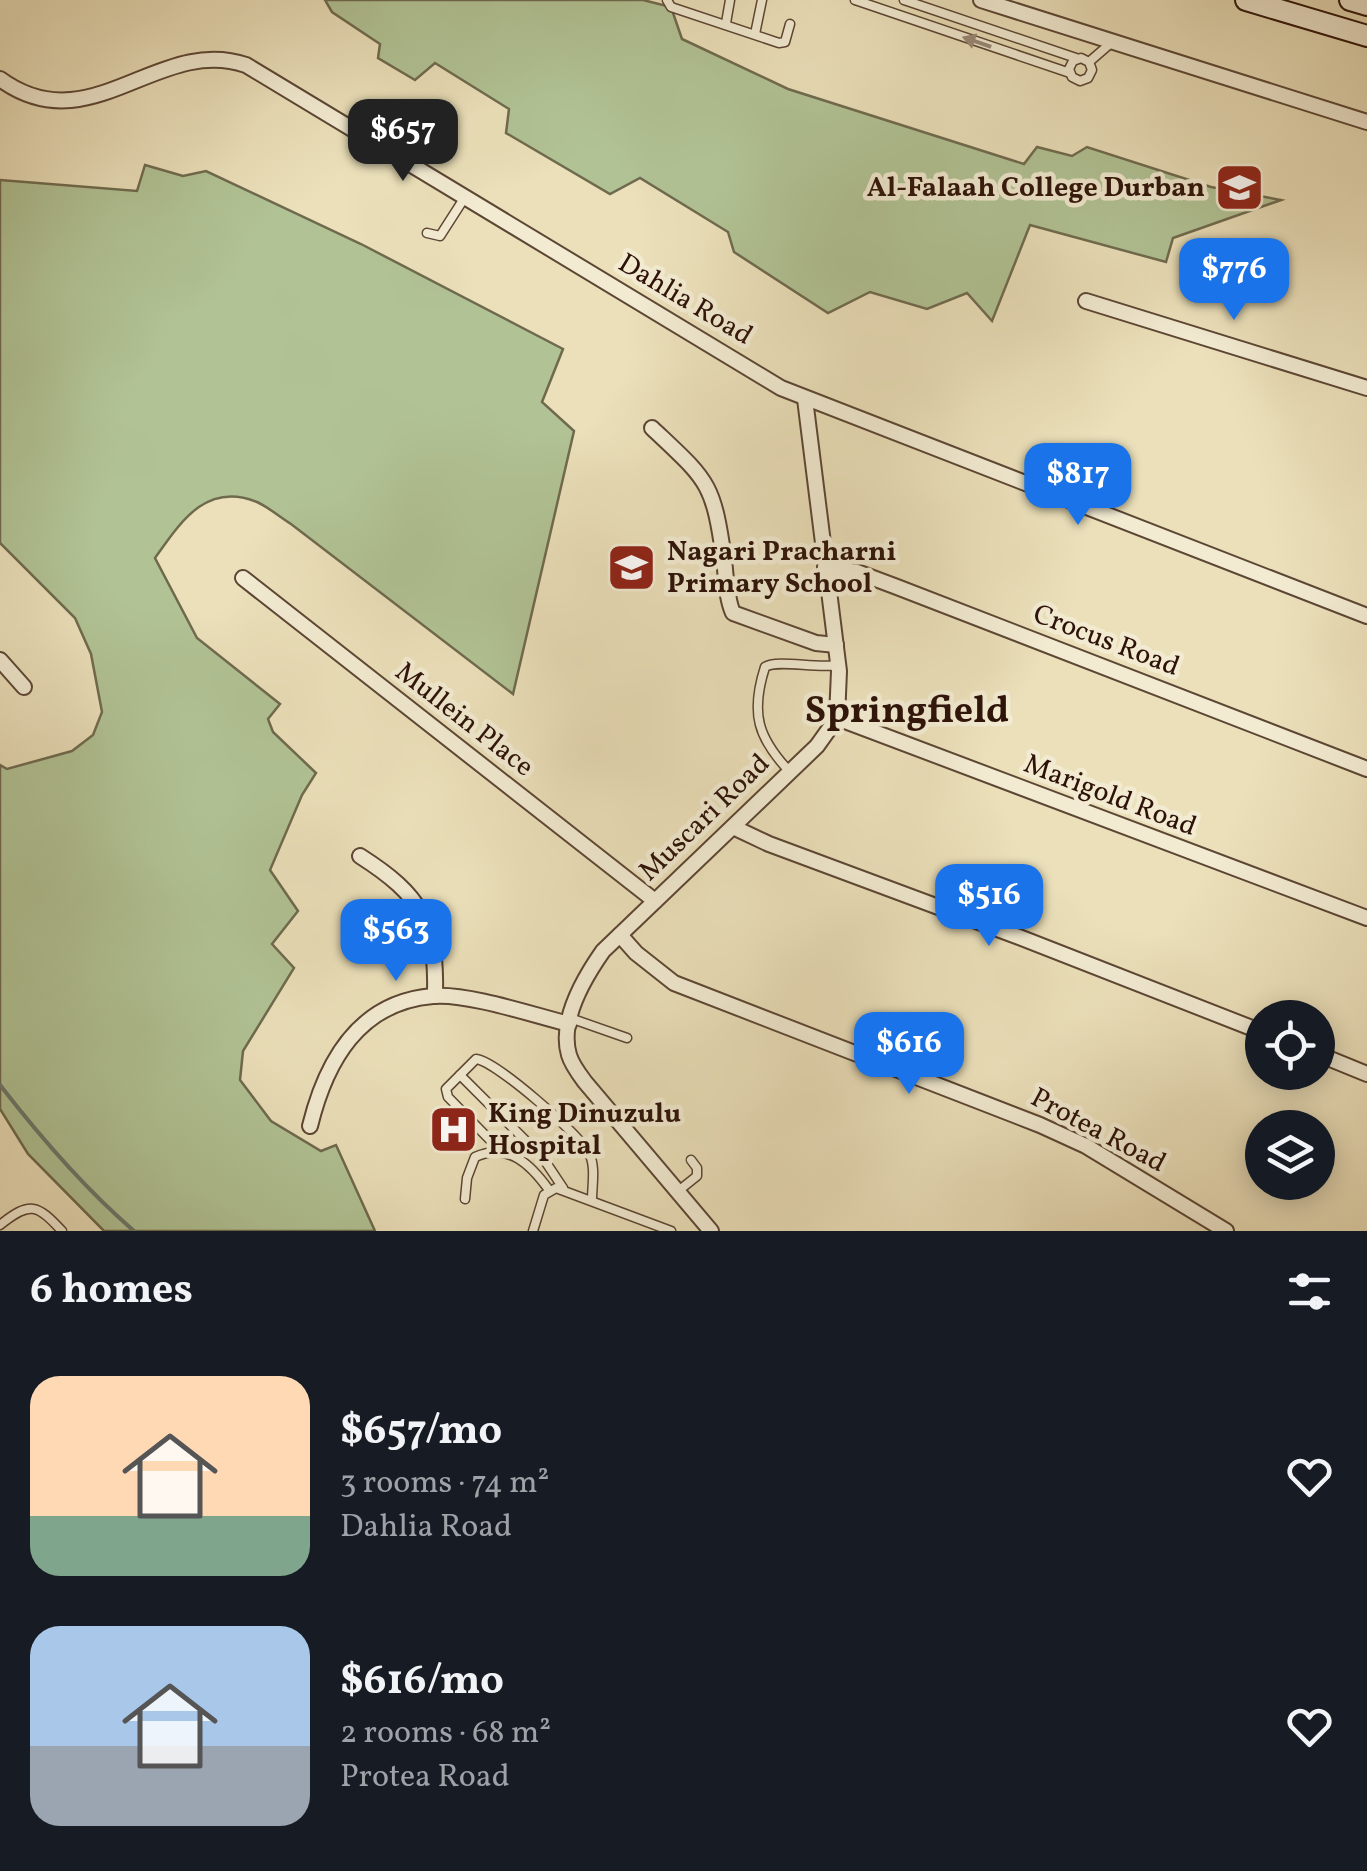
<!DOCTYPE html>
<html lang="en">
<head>
<meta charset="utf-8">
<style>
	:root { --surface:#171b24; --page:#242831; --text:#f1f3f6; --muted:#9ea1a6; --accent:#1a73e8 }
	body { margin:0; font-family:Vollkorn,serif; background:var(--page); color:var(--text); height:100vh; display:flex; flex-direction:column; font-size:38px; white-space:nowrap }
	* { box-sizing:border-box; margin:0 }
	p { font-size:32px; color:var(--muted) }
	.icon { flex:none; width:55px; height:55px; fill:none; stroke:currentColor; stroke-width:2; stroke-linecap:round; stroke-linejoin:round }
	.map { position:relative; height:1231px; overflow:hidden }
	.drawer { display:flex; flex-direction:column; background:var(--surface); flex:1 }
	.drawer>* { flex:none }
	.tools { position:absolute; left:1245px; top:1000px; display:grid; gap:20px }
	.tools a { display:grid; place-items:center; width:90px; height:90px; border-radius:50%; background:var(--surface); box-shadow:0 5px 25px #0003; font-size:50px }
	.price { position:absolute; translate:-50% -85px; padding:0 22px; border-radius:20px; background:var(--accent); color:#fff; font-size:32px; line-height:65px; filter:drop-shadow(0 2px 5px #0008) }
	.price::after { content:''; position:absolute; left:50%; top:60px; width:30px; height:22px; margin-left:-15px; background:inherit; clip-path:polygon(0 0,100% 0,50% 100%) }
	.price.selected { background:#222; color:#fff }
	ul { padding:0; list-style:none }
	li { display:flex; align-items:center; gap:30px; height:250px; padding:0 30px }
	li span { display:grid; place-items:center; flex:none; width:280px; height:200px; border-radius:30px; color:#555 }
	li>.icon { margin-inline-start:auto }
	span .icon { width:120px; height:120px; fill:#fffc; stroke-width:1 }
	li b { font-size:42px }
	h2 { display:flex; justify-content:space-between; align-items:center; height:120px; padding:0 30px; font-size:42px }
	.map>svg:first-child { display:block }
	.green { fill:#b1c395; stroke:#6f6a4e; stroke-width:2.5 }
	.lines { fill:none; stroke-linecap:round; stroke-linejoin:round }
	.stream { stroke:#6d796d; stroke-width:4 }
	.service-casing { stroke:#5c4634; stroke-width:11 }
	.minor-casing { stroke:#5c4634; stroke-width:18 }
	.secondary-casing { stroke:#2d1208; stroke-width:24 }
	.service { stroke:#f2ebd2; stroke-width:8 }
	.minor { stroke:#f2ebd2; stroke-width:14 }
	.secondary { stroke:#f2ebd2; stroke-width:20 }
	.oneway { fill:#998977 }
	.labels { text-anchor:middle; dominant-baseline:central; stroke-width:9; stroke-linejoin:round; paint-order:stroke }
	.poi-label { font-size:28px; font-weight:bold; fill:#2d1208; stroke:#f2ebd2; text-anchor:start }
	.street-label { font-size:28px; fill:#2d1208; stroke:#f2ebd2 }
	.district-label { font-size:38px; font-weight:bold; fill:#2d1208; stroke:#f2ebd2 }
</style>
</head>
<body>
<div class="map">
<svg width="1367" height="1231" viewBox="0 0 1367 1231">
	<rect width="100%" height="100%" fill="#ebe0ba"/>
	<filter id="stains"><feTurbulence type="fractalNoise" baseFrequency=".002" numOctaves="4"/><feColorMatrix values="0 0 0 0 .2 0 0 0 0 .09 0 0 0 0 .02 0 0 0 .5 -.17"/></filter>
	<radialGradient id="worn" r=".72"><stop offset=".6" stop-color="#630" stop-opacity="0"/><stop offset="1" stop-color="#630" stop-opacity=".3"/></radialGradient>
	<g class="green">
		<path d="M 325,0 L 643,0 L 671,7 L 682,39 L 788,89 L 1024,164 L 1037,147 L 1072,156 L 1087,147 L 1211,187 L 1281,200 L 1173,238 L 1166,262 L 1030,225 L 992,321 L 967,293 L 927,309 L 870,292 L 828,313 L 734,252 L 728,232 L 640,178 L 610,194 L 506,133 L 509,109 L 435,63 L 415,80 L 378,58 L 380,44 L 332,12 Z"/>
		<path d="M 145,165 L 183,176 L 206,171 L 361,244 L 563,349 L 542,402 L 574,431 L 513,694 L 291,524 C 280,517 268,507 257,502 C 206,481 180,523 155,558 L 197,638 L 280,704 L 268,719 L 273,732 L 316,773 L 302,795 L 270,870 L 298,911 L 272,944 L 294,968 L 243,1051 L 240,1080 L 271,1121 L 321,1151 L 336,1145 L 375,1231 L 104,1231 L 28,1154 L 0,1109 L 0,765 L 7,769 L 72,751 L 93,735 L 102,712 L 91,654 L 75,618 L 0,543 L 0,180 L 137,191 Z"/>
	</g>
	<g class="lines">
		<path class="stream" d="M 0,1085 C 41,1138 83,1187 134,1231"/>
		<defs>
			<g id="service">
				<path d="M 667,0 L 671,7 L 779,43 L 785,42 L 790,24"/>
				<path d="M 855,0 L 1070,73"/>
				<path d="M 904,0 L 1076,58"/>
				<path d="M 726,23 L 730,0"/>
				<path d="M 755,34 L 762,0"/>
				<path d="M 1089,62 L 1092,70 L 1088,78 L 1080,81 L 1072,77 L 1069,69 L 1073,61 L 1081,58 L 1089,62 L 1111,43"/>
				<path d="M 427,233 L 440,236 L 465,197"/>
				<path d="M 790,772 C 758,738 750,714 765,667 C 778,659 816,669 838,665"/>
				<path d="M 570,1018 L 627,1038"/>
				<path d="M 460,1075 L 543,1158 L 563,1188"/>
				<path d="M 532,1146 L 489,1139 L 448,1097 L 446,1089 L 476,1059 C 496,1061 579,1134 589,1153 C 596,1167 592,1185 592,1200"/>
				<path d="M 677,1192 L 697,1176 L 697,1168 L 691,1160"/>
				<path d="M 465,1199 L 467,1178 L 475,1157 C 509,1142 531,1165 549,1190"/>
				<path d="M 0,1225 C 30,1201 37,1204 62,1231"/>
				<path d="M 533,1231 L 544,1195 L 556,1188 L 671,1231"/>
			</g>
			<g id="minor">
				<path d="M 981,0 L 1367,122"/>
				<path d="M 0,79 C 90,145 158,35 246,65 L 781,388 L 1367,616"/>
				<path d="M 1086,301 L 1367,388"/>
				<path d="M 652,428 C 708,481 713,481 724,559 C 726,576 726,597 733,613 L 816,643 L 836,645"/>
				<path d="M 825,567 L 857,572 L 897,587 L 1367,769"/>
				<path d="M 243,578 L 655,901"/>
				<path d="M 0,660 L 24,687"/>
				<path d="M 837,718 L 1367,918"/>
				<path d="M 733,827 L 769,844 L 1019,937 L 1262,1032"/>
				<path d="M 360,856 C 421,895 437,922 435,996"/>
				<path d="M 620,935 L 636,953 L 674,983 L 1040,1125 L 1086,1146 L 1226,1231"/>
				<path d="M 1318,1054 L 1367,1074"/>
				<path d="M 310,1126 C 326,1061 359,1002 433,996 C 468,993 533,1015 569,1024"/>
				<path d="M 711,1231 L 585,1082 C 579,1074 572,1065 569,1055 C 559,1021 584,978 603,951 L 817,746 L 837,718 L 839,671 L 805,399"/>
			</g>
			<g id="secondary">
				<path d="M 1246,0 L 1367,36"/>
				<path d="M 1350,0 L 1367,5"/>
			</g>
		</defs>
		<use href="#service" class="service-casing"/>
		<use href="#minor" class="minor-casing"/>
		<use href="#secondary" class="secondary-casing"/>
		<use href="#service" class="service"/>
		<use href="#minor" class="minor"/>
		<use href="#secondary" class="secondary"/>
	</g>
	<defs><path id="oneway-solid" d="M-6-.8H1V-3.2L6.5 0L1 3.2V.8H-6Z" transform="scale(2.5)"/></defs>
	<use class="oneway" href="#oneway-solid" transform="translate(977 42) rotate(-161)"/>
	<defs>
		<symbol id="school-square" viewBox="-11 -11 22 22"><rect x="-9" y="-9" width="18" height="18" rx="4" fill="#8f2418" stroke="#f2ebd2"/><path d="M0-5L7-2L0 1L-7-2ZM-4 1L0 2.5L4 1V4Q0 6-4 4Z" fill="#fff"/></symbol>
		<symbol id="hospital-square" viewBox="-11 -11 22 22"><rect x="-9" y="-9" width="18" height="18" rx="4" fill="#8f2418" stroke="#f2ebd2"/><path d="M-5-5h3v3.5h4V-5h3V5h-3V1.5h-4V5h-3Z" fill="#fff"/></symbol>
	</defs>
	<g fill-rule="evenodd">
		<use href="#school-square" x="1212" y="160" width="55" height="55"/>
		<use href="#school-square" x="604" y="540" width="55" height="55"/>
		<use href="#hospital-square" x="426" y="1102" width="55" height="55"/>
	</g>
	<g class="labels">
		<g class="poi-label">
			<text x="1205" y="188" text-anchor="end">Al-Falaah College Durban</text>
			<text x="667" y="552">Nagari Pracharni<tspan x="667" dy="32">Primary School</tspan></text>
			<text x="488" y="1114">King Dinuzulu<tspan x="488" dy="32">Hospital</tspan></text>
		</g>
		<g class="street-label">
			<text transform="translate(685 300) rotate(31)">Dahlia Road</text>
			<text transform="translate(1106 641) rotate(21)">Crocus Road</text>
			<text transform="translate(464 720) rotate(38)">Mullein Place</text>
			<text transform="translate(1110 796) rotate(21)">Marigold Road</text>
			<text transform="translate(705 818) rotate(-44)">Muscari Road</text>
			<text transform="translate(1098 1131) rotate(28)">Protea Road</text>
		</g>
		<g class="district-label">
			<text x="907" y="712">Springfield</text>
		</g>
	</g>
	<rect width="100%" height="100%" filter="url(#stains)"/>
	<rect width="100%" height="100%" fill="url(#worn)"/>
</svg>
<div class="tools">
<a><svg class="icon" aria-label="locate" viewBox="0 0 24 24"><circle cx="12" cy="12" r="6"/><path d="M12 2v4M12 18v4M2 12h4M18 12h4"/></svg></a>
<a><svg class="icon" aria-label="layers" viewBox="0 0 24 24"><path d="M12 4l9 5-9 5-9-5zM3 14l9 5 9-5"/></svg></a>
</div>
<b class="price selected" style="left:403px;top:184px">$657</b>
<b class="price" style="left:1234px;top:323px">$776</b>
<b class="price" style="left:1078px;top:528px">$817</b>
<b class="price" style="left:989px;top:949px">$516</b>
<b class="price" style="left:396px;top:984px">$563</b>
<b class="price" style="left:909px;top:1097px">$616</b>
</div>
<section class="drawer">
<h2>6 homes<svg class="icon" aria-label="filters" viewBox="0 0 24 24"><path d="M4 7h16M4 17h16"/><circle cx="9" cy="7" r="2"/><circle cx="15" cy="17" r="2"/></svg></h2>
<ul>
<li><span style="background:linear-gradient(#ffd9b3 70%,#7fa58c 0)"><svg class="icon" aria-label="home" viewBox="0 0 24 24"><path d="M3 11l9-7 9 7M6 9v11h12V9"/></svg></span><div><b>$657/mo</b><p>3 rooms · 74 m²</p><p>Dahlia Road</p></div><svg class="icon" aria-label="heart" viewBox="0 0 24 24"><path d="M12 20l-8-8c-3-5 5-10 8-4 3-6 11-1 8 4z"/></svg></li>
<li><span style="background:linear-gradient(#a9c7e8 60%,#9aa5b1 0)"><svg class="icon" aria-label="home" viewBox="0 0 24 24"><path d="M3 11l9-7 9 7M6 9v11h12V9"/></svg></span><div><b>$616/mo</b><p>2 rooms · 68 m²</p><p>Protea Road</p></div><svg class="icon" aria-label="heart" viewBox="0 0 24 24"><path d="M12 20l-8-8c-3-5 5-10 8-4 3-6 11-1 8 4z"/></svg></li>
</ul>
</section>
</body>
</html>
